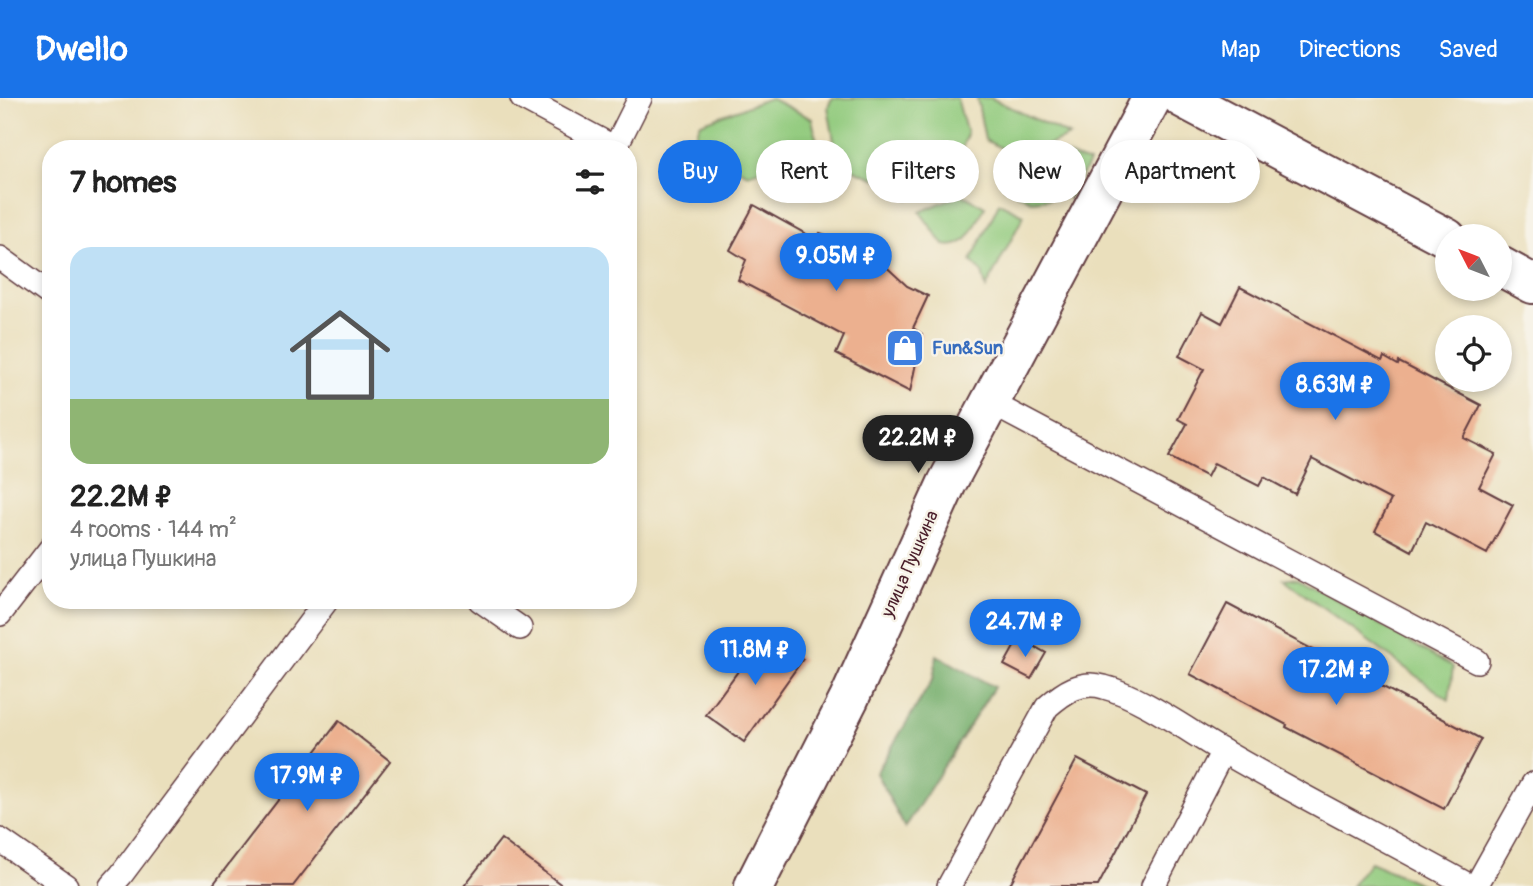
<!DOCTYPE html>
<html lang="en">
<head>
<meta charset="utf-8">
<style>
	:root { --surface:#fff; --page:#f6f6f6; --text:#222; --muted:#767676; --accent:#1a73e8 }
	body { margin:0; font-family:Pangolin,sans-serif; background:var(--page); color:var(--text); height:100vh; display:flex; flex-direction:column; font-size:26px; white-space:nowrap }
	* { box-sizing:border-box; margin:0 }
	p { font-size:23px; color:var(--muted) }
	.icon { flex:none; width:38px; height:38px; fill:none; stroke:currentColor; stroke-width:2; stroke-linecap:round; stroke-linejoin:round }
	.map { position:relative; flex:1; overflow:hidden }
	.details { position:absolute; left:42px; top:42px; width:595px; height:469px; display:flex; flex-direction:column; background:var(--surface); border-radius:28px; box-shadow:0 4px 10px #0003 }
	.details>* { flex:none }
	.guide { position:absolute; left:658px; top:42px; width:665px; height:63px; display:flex; gap:14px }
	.needle { width:46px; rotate:312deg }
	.controls { position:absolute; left:1435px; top:126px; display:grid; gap:14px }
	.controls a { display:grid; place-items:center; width:77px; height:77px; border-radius:50%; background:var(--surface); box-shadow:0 4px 10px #0003; font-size:35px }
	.price { position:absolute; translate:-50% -60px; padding:0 16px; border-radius:24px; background:var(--accent); color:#fff; font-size:23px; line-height:46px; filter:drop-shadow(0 2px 4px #0008) }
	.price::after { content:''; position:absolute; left:50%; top:42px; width:21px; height:16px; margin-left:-10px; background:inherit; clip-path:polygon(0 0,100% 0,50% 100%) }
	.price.current { background:#222; color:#fff }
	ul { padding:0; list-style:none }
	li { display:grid; align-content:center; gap:14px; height:371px; padding:0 28px }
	li span { display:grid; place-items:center; height:217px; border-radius:21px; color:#555 }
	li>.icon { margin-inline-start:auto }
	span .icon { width:126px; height:126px; fill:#fffc; stroke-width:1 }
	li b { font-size:30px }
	h2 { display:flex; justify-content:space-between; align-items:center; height:84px; padding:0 28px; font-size:30px }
	.pill { padding:0 24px; border-radius:32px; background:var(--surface); box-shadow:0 4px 10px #0003; font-size:24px; line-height:63px }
	.pill.current { background:var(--accent); color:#fff }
	header { display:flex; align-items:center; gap:42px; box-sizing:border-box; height:98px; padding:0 35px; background:var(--accent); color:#fff }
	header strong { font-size:33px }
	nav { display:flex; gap:38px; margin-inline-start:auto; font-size:24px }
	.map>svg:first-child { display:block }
	.green { fill:#91ca7d; stroke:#6e7454; stroke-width:2 }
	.forest { fill:#74ae6c; stroke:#5f664c; stroke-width:2 }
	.building { fill:#ecb08f }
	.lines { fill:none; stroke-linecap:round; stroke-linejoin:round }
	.lane-casing { stroke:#623c41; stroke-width:26 }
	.secondary-casing { stroke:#623c41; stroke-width:42 }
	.lane { stroke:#fff; stroke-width:23 }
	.secondary { stroke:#fff; stroke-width:38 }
	.labels { text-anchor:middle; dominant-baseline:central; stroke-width:5; stroke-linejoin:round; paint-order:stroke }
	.shop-label { font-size:18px; font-weight:bold; fill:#366cbe; stroke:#f7f3e8; text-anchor:start }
	.street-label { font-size:18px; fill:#4a1f2b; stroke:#f7f3e8 }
</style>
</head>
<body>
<header>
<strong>Dwello</strong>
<nav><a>Map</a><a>Directions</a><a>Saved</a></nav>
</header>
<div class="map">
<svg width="1533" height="788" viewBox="0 0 1533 788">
	<rect width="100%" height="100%" fill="#f7f3e8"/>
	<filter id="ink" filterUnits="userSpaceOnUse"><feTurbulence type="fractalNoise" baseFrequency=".0143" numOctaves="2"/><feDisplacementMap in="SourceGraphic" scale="14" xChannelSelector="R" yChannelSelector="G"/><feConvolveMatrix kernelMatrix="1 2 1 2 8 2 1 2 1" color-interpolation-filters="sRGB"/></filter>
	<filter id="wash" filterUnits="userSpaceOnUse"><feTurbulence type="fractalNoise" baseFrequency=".00686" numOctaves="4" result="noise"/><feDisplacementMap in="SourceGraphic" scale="28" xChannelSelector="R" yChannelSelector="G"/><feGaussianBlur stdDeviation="1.57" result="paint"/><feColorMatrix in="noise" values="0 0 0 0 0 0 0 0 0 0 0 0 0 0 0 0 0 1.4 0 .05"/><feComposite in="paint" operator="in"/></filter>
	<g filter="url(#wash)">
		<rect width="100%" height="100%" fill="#eadfbc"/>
		<g class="green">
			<path d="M 770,0 L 812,21 L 822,67 L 777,66 L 748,76 L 691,47 L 701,25 Z"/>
			<path d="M 832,0 L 957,0 L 967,36 L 952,80 L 909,101 L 887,85 L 838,66 L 828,9 Z"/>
			<path d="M 977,0 L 991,0 L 1070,38 L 1019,59 L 985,42 Z"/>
			<path d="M 1067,57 L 1089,65 L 1070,99 L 1031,103 L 1005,89 L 1013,76 Z"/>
			<path d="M 961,96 L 985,109 C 974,128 969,152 944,147 L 920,114 Z"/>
			<path d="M 999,105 L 1024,117 L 986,190 L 982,174 L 971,163 Z"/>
			<path d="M 1298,479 L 1453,569 L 1449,602 L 1284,481 Z"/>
			<path d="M 1370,764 L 1425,788 L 1351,788 Z"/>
		</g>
		<path class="forest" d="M 937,557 L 994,589 L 905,730 L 876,675 L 933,581 Z"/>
		<g id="blocks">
			<g class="building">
				<path d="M 754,107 L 817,142 L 820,135 L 866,150 L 907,188 L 928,198 L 913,230 L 922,236 L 910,294 L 836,256 L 844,238 L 738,182 L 746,162 L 730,152 Z"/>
				<path d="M 1240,189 L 1382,263 L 1384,259 L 1398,267 L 1399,264 L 1481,307 L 1464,340 L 1496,356 L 1479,389 L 1513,407 L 1487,456 L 1426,424 L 1412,453 L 1375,433 L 1391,402 L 1312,361 L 1295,396 L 1264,379 L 1259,388 L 1214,365 L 1207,379 L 1169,359 L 1187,326 L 1178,321 L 1204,271 L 1179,258 L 1202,214 L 1222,225 Z"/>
				<path d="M 1227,506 L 1481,641 L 1444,711 L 1286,629 L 1287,627 L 1190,576 Z"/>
				<path d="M 766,535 L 803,561 L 744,644 L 706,617 Z"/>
				<path d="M 1019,540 L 1046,555 L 1031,581 L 1004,567 Z"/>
				<path d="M 339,623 L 390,663 L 293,788 L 212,788 Z"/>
				<path d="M 1077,661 L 1146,697 L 1098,788 L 1009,788 Z"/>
				<path d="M 501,741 L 563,788 L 464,788 Z"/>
			</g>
		</g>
	</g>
	<g filter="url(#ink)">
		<use href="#blocks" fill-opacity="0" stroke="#623c41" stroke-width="2"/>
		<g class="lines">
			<defs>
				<g id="lane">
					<path d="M 522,0 L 615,50 L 640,0"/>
					<path d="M 0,160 L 51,197"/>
					<path d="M 991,305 L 1477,563"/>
					<path d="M 480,502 L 520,530"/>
					<path d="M 0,516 L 51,450"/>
					<path d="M 0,742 L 66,788"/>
					<path d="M 111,788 L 121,777 L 327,502"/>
					<path d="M 949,788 L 1047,609 C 1064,594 1081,582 1104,589 C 1140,598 1188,633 1221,652 C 1303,700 1388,742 1470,788"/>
					<path d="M 1153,788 L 1223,653"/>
					<path d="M 1476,788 L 1533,686"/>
				</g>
				<g id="secondary">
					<path d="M 1182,0 L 1447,140"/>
					<path d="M 1500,168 L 1533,186"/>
					<path d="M 754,788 L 849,601 L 947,385 L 1152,0"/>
				</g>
			</defs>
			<use href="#lane" class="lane-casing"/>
			<use href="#secondary" class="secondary-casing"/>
			<use href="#lane" class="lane"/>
			<use href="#secondary" class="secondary"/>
		</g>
	</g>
	<defs>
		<symbol id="shop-square" viewBox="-11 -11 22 22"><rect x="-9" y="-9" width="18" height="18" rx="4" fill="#3f7fe0" stroke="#f7f3e8"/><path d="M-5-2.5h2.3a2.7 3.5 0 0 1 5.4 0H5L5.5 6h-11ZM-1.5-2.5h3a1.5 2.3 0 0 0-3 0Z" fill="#fff"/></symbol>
	</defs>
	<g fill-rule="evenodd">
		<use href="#shop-square" x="883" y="228" width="44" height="44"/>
	</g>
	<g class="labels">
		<g class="shop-label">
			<text x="932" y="250">Fun&amp;Sun</text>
		</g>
		<g class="street-label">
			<text transform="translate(910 466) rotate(-66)">улица Пушкина</text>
		</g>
	</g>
</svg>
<div class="controls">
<a><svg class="needle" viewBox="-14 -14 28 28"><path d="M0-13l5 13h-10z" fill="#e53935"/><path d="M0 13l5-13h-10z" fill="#767676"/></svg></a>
<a><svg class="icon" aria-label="locate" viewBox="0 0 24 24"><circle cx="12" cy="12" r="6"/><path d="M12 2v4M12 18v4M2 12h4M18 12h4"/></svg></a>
</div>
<b class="price" style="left:836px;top:195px">9.05M ₽</b>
<b class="price" style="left:1335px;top:324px">8.63M ₽</b>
<b class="price current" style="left:918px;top:377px">22.2M ₽</b>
<b class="price" style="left:1025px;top:561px">24.7M ₽</b>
<b class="price" style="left:755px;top:589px">11.8M ₽</b>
<b class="price" style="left:1336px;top:609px">17.2M ₽</b>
<b class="price" style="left:307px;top:715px">17.9M ₽</b>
<div class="guide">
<a class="pill current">Buy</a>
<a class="pill">Rent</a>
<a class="pill">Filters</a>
<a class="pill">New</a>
<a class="pill">Apartment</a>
</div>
<section class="details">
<h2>7 homes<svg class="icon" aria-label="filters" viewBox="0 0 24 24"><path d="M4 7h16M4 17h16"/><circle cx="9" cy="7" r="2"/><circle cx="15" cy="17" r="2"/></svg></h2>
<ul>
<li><span style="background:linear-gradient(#bfe0f5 70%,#8fb573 0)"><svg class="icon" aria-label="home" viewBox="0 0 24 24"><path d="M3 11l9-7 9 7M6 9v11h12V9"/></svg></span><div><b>22.2M ₽</b><p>4 rooms · 144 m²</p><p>улица Пушкина</p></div></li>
</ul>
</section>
</div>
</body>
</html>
